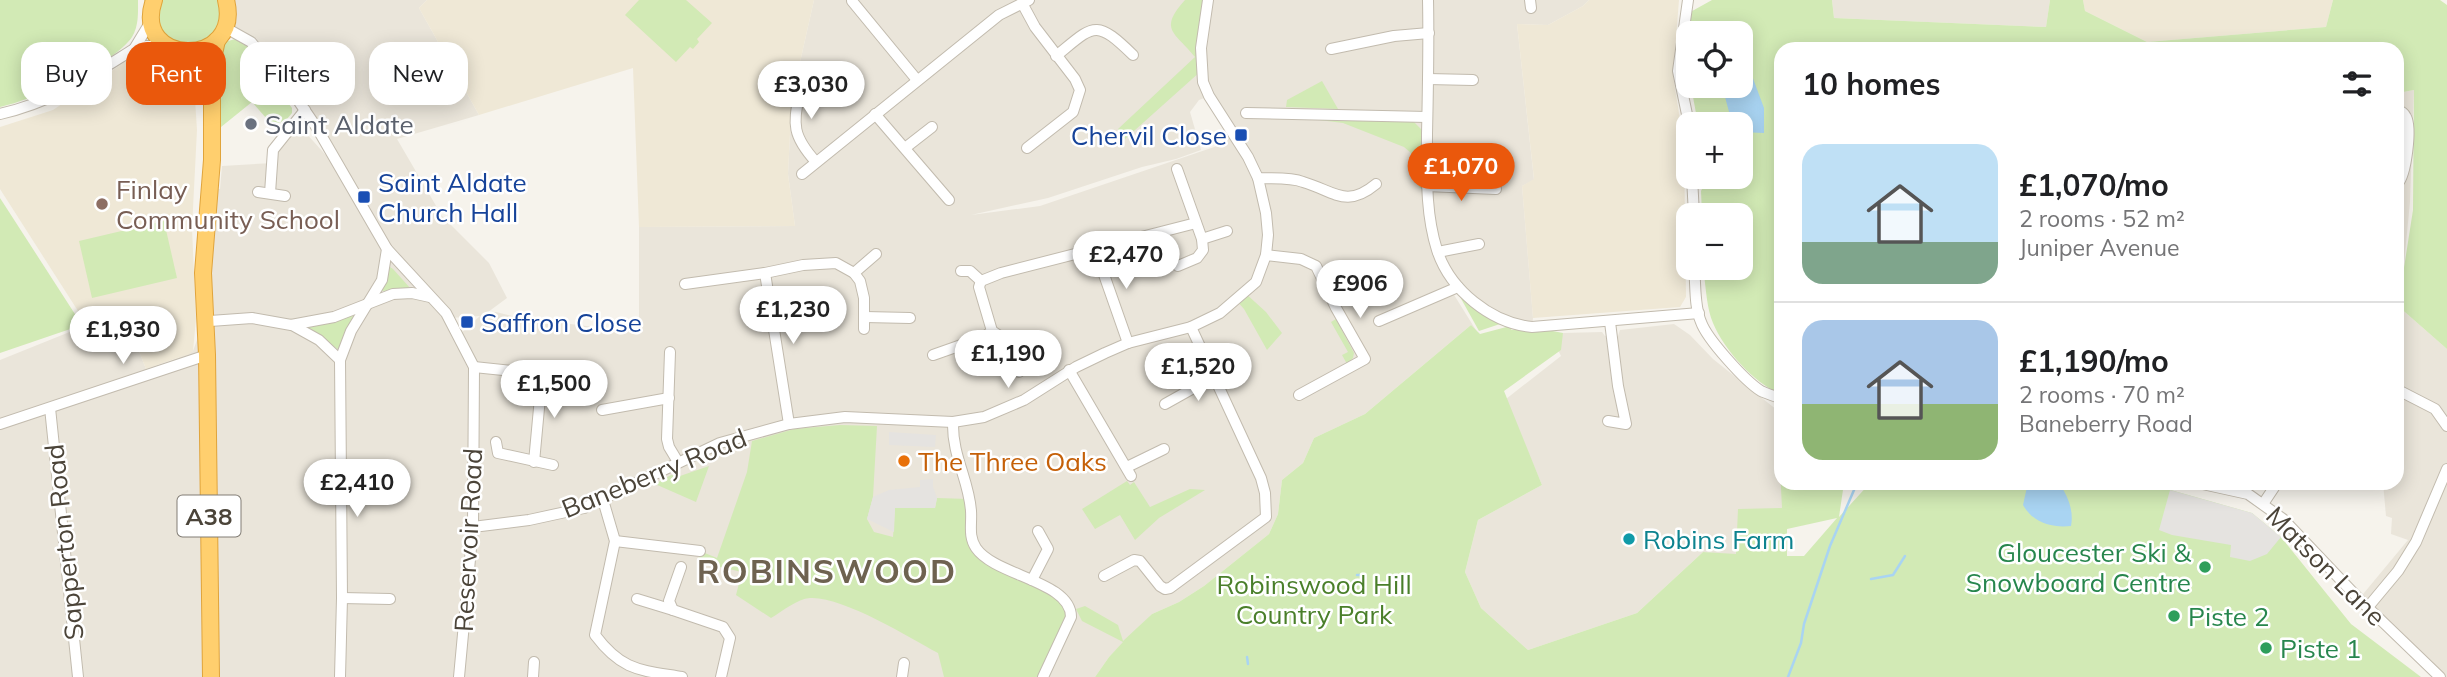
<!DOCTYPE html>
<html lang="en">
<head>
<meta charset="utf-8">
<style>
	:root { --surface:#fff; --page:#f2f2f2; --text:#202124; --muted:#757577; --line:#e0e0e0; --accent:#ea580c }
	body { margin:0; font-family:Mulish,sans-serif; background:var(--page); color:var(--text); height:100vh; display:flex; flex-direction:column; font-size:26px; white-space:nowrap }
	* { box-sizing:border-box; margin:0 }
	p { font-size:23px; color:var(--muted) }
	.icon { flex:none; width:38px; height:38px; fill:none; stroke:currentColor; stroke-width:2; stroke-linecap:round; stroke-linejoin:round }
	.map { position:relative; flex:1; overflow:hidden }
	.side { position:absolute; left:1774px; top:42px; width:630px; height:448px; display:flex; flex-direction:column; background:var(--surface); border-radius:21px; box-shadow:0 4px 18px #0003 }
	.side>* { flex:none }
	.banner { position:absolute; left:21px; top:42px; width:665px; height:63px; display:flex; gap:14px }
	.controls { position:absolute; left:1676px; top:21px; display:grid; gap:14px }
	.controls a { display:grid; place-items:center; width:77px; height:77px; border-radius:14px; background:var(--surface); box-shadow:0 4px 18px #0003; font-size:35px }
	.price { position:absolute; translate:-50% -60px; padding:0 16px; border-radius:24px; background:#fff; color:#222; font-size:23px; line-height:46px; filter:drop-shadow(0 2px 4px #0008) }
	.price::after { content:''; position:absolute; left:50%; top:42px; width:21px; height:16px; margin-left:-10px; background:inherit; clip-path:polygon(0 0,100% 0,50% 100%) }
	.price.selected { background:var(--accent); color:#fff }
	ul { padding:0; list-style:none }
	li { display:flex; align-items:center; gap:21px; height:175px; padding:0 28px }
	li+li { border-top:2px solid var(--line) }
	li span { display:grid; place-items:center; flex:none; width:196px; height:140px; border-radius:21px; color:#555 }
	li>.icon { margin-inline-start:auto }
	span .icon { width:84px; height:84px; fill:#fffc; stroke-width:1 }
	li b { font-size:30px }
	h2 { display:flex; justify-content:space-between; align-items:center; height:84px; padding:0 28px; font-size:30px }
	.chip { padding:0 24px; border-radius:21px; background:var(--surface); box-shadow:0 4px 18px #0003; font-size:24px; line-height:63px }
	.chip.selected { background:var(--accent); color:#fff }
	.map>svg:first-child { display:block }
	.residential { fill:#eae5da; fill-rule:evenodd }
	.education { fill:#efe8d6 }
	.green { fill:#d2eab5; fill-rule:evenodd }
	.parking { fill:#e5e3e0 }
	.water { fill:#a9d4f2 }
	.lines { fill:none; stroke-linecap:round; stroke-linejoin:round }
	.stream { stroke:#a9d4f2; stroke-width:2.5 }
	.minor-casing { stroke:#c2bbae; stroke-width:12 }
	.highway-casing { stroke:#e0a43c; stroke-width:18 }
	.minor { stroke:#fff; stroke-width:10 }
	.highway { stroke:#ffcf6e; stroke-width:16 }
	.worship-dot { fill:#6b7280; stroke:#fff; stroke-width:2.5 }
	.transit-dot { fill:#1a4fb4; stroke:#fff; stroke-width:2.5 }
	.education-dot { fill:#8d6e63; stroke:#fff; stroke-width:2.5 }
	.food-dot { fill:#e8710a; stroke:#fff; stroke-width:2.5 }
	.culture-dot { fill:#0f9aa8; stroke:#fff; stroke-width:2.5 }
	.leisure-dot { fill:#2e9e5b; stroke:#fff; stroke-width:2.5 }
	.labels { text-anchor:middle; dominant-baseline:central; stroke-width:5; stroke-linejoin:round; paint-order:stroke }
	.shield { fill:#fff; stroke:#817c74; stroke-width:2 }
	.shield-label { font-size:24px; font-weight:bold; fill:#4b4439 }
	.worship-label { font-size:26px; fill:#5b616d; stroke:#fff; text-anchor:start }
	.transit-label { font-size:26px; fill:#164399; stroke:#fff; text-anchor:start }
	.education-label { font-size:26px; fill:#785e54; stroke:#fff; text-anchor:start }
	.food-label { font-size:26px; fill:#c56008; stroke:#fff; text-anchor:start }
	.street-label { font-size:26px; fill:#4b4439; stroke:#fff }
	.culture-label { font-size:26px; fill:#0d838f; stroke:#fff; text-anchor:start }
	.leisure-label { font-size:26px; fill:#27864d; stroke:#fff; text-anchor:start }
	.park-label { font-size:26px; fill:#4a7f2a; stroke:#fff }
	.district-label { font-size:33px; font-weight:bold; letter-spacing:2px; fill:#6e6250; stroke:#fff }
</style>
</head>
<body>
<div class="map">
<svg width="2447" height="677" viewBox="0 0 2447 677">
	<rect width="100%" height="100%" fill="#f6f3ec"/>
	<g class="residential">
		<path d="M 226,0 L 427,0 L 419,8 L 479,115 L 397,139 L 442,216 L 489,263 L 507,298 L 484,315 L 496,312 L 544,324 L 563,323 L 639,333 L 639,227 L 795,226 L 788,174 L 790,134 L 796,80 L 814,0 L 1589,0 L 1583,6 L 1548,25 L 1517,24 L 1534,180 L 1522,186 L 1533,318 L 1532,327 L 1514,325 L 1458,287 L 1451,290 L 1479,335 L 1471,325 L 1365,414 L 1314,438 L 1303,463 L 1282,480 L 1278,514 L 1269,534 L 1204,586 L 1179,602 L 1152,614 L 1109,657 L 1095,677 L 0,677 L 0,360 L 87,325 L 124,313 L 146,369 L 168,362 L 193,351 L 204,321 L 210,190 L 220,189 L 222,166 L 273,163 L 276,151 L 295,121 L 342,173 L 265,61 L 235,32 ZM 1209,96 L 1231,133 L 1226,143 L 1040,206 L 971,215 L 1048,198 L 1142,167 L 1176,159 L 1201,150 L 1190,112 L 1199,100 ZM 480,316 L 459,335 L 450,318 Z"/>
		<path d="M 1832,0 L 2050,0 L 2046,27 L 1834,18 Z"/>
		<path d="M 2414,90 L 2410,202 L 2402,284 L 2398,303 L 2398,93 Z"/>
		<path d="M 2398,306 L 2447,349 L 2447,677 L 2440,677 L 2359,599 L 2408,540 L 2391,534 L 2392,518 L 2386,516 L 2383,483 L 2398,483 Z"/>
		<path d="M 1674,324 L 1690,335 L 1713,359 L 1777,410 L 1783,509 L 1736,555 L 1703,552 L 1637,613 L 1528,650 L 1481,608 L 1465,572 L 1478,520 L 1542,485 L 1506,399 L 1561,356 L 1557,348 L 1563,333 L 1602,332 L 1605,336 L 1618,336 L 1620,330 Z"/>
	</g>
	<g class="education">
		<path d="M 427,0 L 814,0 L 796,80 L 790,134 L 788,174 L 795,226 L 639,227 L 633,68 L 479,115 L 419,8 Z"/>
		<path d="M 1589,0 L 1679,0 L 1673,76 L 1684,144 L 1686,297 L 1680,307 L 1533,318 L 1522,186 L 1534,179 L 1517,24 L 1548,25 L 1583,6 Z"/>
		<path d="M 2083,0 L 2333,0 L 2326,27 L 2147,42 L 2085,11 Z"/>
		<path d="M 149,46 L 169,63 L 188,69 L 195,99 L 197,130 L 192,228 L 196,319 L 193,351 L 189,354 L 146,369 L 124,313 L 87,325 L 0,189 L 0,127 L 53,110 Z"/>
	</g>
	<g class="green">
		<path d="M 0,0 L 138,0 C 138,12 139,26 132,37 C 113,65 33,100 0,107 Z"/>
		<path d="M 144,0 L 218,0 C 224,25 216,34 195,47 L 166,39 Z"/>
		<path d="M 639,0 L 686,0 L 712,23 L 697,39 L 699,42 L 693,49 L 690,47 L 676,62 L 625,15 Z"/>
		<path d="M 1185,0 L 1207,0 L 1200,56 L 1196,57 L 1201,71 L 1125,139 L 1118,129 L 1195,57 C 1175,32 1158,30 1185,0 Z"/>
		<path d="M 1712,0 L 1832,0 L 1834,18 L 2046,27 L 2050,0 L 2083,0 L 2085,11 L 2147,42 L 2326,27 L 2333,0 L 2440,0 L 2447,5 L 2447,349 L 2398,306 L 2413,210 L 2414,90 L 2398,93 L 2398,49 L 1782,49 L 1781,394 C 1755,384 1724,350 1713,323 C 1707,309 1706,290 1704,274 L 1703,268 L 1741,268 L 1741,215 L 1702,215 L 1701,191 L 1705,183 L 1702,177 L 1741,177 L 1741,124 L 1698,124 L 1691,86 L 1741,86 L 1741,33 L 1689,34 L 1684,21 L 1685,15 Z"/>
		<path d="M 235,39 L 248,47 L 251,55 L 292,108 L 292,113 L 287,119 L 273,126 L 252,102 L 221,127 L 214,81 L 225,42 Z"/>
		<path d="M 1322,81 L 1338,109 L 1286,107 L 1287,100 Z"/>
		<path d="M 1311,119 L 1413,121 L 1424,132 L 1423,190 L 1419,187 L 1411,153 L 1404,147 L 1343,123 Z"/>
		<path d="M 0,198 L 82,325 L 0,353 Z"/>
		<path d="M 164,221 L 177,278 L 92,298 L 79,241 Z"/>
		<path d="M 390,267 L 393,269 L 411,289 L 382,291 Z"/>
		<path d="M 1244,292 L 1266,312 L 1282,333 L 1267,350 L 1244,309 L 1236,300 Z"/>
		<path d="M 1463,294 L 1503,323 L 1479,331 L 1459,295 Z"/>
		<path d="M 354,314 L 339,350 L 308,329 L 310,326 Z"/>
		<path d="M 1336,319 L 1354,353 L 1353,358 L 1347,364 L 1342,355 L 1348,352 L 1331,322 Z"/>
		<path d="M 1471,325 L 1480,334 L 1514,325 L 1511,330 L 1532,327 L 1563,333 L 1561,350 L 1504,391 L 1542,485 L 1478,520 L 1465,572 L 1481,608 L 1528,650 L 1637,613 L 1703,552 L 1736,554 L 1738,509 L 1782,508 L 1777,410 L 1781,411 L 1782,483 L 1844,483 L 1839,517 L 1870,483 L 2146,483 L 2252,513 L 2281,537 L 2351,624 L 2421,677 L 1095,677 L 1109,657 L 1123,642 L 1082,621 L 1076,609 L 1085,606 L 1118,625 L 1123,641 L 1152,614 L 1179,602 L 1204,586 L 1269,534 L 1278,514 L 1282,480 L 1303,463 L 1314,438 L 1365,414 ZM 1837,518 L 1804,556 L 1787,556 L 1787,529 Z"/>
		<path d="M 840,425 L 877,426 L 873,497 L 867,519 L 874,532 L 893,537 L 895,508 L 935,508 L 937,498 L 969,499 L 978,550 L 1056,593 L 1071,609 L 1043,677 L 944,677 L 938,653 C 909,637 842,596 810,598 C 797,599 783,611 771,618 L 736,595 L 742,572 L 698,562 L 700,551 L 717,558 L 747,472 L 752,441 L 794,429 Z"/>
		<path d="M 709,466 L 696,502 L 655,484 L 671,475 L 680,476 Z"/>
		<path d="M 1127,481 L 1130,485 L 1134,482 L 1150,507 L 1190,489 L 1205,490 L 1159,518 L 1135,540 L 1120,515 L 1095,529 L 1082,509 Z"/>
	</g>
	<g class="parking">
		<path d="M 889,432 L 936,435 L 935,447 L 889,445 Z"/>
		<path d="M 933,479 L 933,487 L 937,498 L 935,508 L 895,508 L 894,532 L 867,519 L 873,497 L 889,490 L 920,487 L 920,480 Z"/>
		<path d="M 2170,490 L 2252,513 L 2281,537 L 2267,554 L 2250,561 L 2230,557 L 2231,545 L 2172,535 L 2159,530 Z"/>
	</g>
	<g class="water">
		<path d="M 1741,54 L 1748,65 L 1764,108 L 1764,133 L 1741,132 L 1741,124 L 1735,124 L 1731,119 L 1722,86 L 1741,86 Z"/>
		<path d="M 2034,483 L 2059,483 C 2068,496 2074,511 2071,526 C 2052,528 2033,523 2023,505 L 2027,487 Z"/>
	</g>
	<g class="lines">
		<g class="stream">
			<path d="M 1357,575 L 1363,575"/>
			<path d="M 1871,579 L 1893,575 L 1905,556"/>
			<path d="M 1247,657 L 1248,664"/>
			<path d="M 1788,677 L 1801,643 L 1804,624 L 1830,546 L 1857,483"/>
		</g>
		<defs>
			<g id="minor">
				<path d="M 1428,0 C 1429,45 1428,89 1427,134 C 1427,173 1425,212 1437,250 C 1450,290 1491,323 1532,327 L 1699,313"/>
				<path d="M 1530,0 L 1531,8"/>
				<path d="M 1688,0 L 1678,71 L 1689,124"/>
				<path d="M 852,1 L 917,80"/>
				<path d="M 1022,3 L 1035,27 L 1075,79 L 1080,90 L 1073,112 L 1027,148"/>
				<path d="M 226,28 L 251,42 L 293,93 L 317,128 L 387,249 L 446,313 L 474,367 L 473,527 L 459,677"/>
				<path d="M 134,49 L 151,21"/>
				<path d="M 1331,49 L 1394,36 L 1429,33"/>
				<path d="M 1056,56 C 1094,25 1095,18 1133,55"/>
				<path d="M 1428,79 L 1473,80"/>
				<path d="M 801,83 C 795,121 788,131 816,162"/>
				<path d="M 2398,110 C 2402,112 2404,113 2406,117 C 2412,128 2406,175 2398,183"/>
				<path d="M 1246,113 L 1427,117"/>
				<path d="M 0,114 C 53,102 89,77 134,49 L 146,46 L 166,46"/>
				<path d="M 875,114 L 949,200"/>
				<path d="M 905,148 L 932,127"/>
				<path d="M 1177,169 L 1202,239 L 1203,250 L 1197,258 L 1178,266"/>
				<path d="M 802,174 L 999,15 L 1029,0"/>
				<path d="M 1692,177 L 1694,215"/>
				<path d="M 1258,178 C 1272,179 1290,177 1303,182 C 1334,191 1346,209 1376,184"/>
				<path d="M 1427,186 L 1496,189"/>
				<path d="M 258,192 L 285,196"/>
				<path d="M 270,193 L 273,150 L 305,110"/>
				<path d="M 1202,239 L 1227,231"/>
				<path d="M 1095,249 L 1128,343"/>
				<path d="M 1438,252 L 1479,244"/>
				<path d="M 1266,255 L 1301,259 L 1316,266 L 1336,308 L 1365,359 L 1299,395"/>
				<path d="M 1694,268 C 1696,285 1694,306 1701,322 C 1707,339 1745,381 1761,391 C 1767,394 1775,396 1782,399"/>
				<path d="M 961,271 L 970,271 L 981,281"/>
				<path d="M 765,273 L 789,424"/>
				<path d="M 854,273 L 876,254"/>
				<path d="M 685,284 L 765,273 L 803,265 L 836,263 L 854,273 L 860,281 L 864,298 L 864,329"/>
				<path d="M 865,317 L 910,318"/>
				<path d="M 210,321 L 252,318 L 291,325 L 334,317 L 393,294 L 412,293 L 430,297"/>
				<path d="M 1379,321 L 1458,287"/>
				<path d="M 292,325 L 319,340 L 340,360"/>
				<path d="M 992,331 L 1006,340 L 1019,372"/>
				<path d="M 670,352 L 667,439 L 669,447 L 678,462"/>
				<path d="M 933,355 L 984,337 L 992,331 L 979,287 L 981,281 L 1001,273 L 1196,223"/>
				<path d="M 474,367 L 588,379"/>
				<path d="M 1069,370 L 1131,476"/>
				<path d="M 2398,390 L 2435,409 L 2447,426"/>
				<path d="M 1165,404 L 1215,376"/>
				<path d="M 50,408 L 78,677"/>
				<path d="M 602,410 L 669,398"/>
				<path d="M 1608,421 L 1626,424 L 1618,386 L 1610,322"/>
				<path d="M 953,422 C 952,456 969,480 971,511 C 972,524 968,536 976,548 C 995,576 1071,581 1071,617 L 1043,677"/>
				<path d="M 0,424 L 207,355"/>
				<path d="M 496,442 L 498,453 L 553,465"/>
				<path d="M 534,462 L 542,376"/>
				<path d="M 1127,467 L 1164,449"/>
				<path d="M 2198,483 L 2248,494 L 2283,519 L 2359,599 L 2440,677"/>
				<path d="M 603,500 L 615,541 L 595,635 C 622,671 640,670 682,677"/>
				<path d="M 2263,504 L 2277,483"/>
				<path d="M 473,527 L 529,520 L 584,508 L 720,443 L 789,424 L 845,417 L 953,422 L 984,417 L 1024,400 L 1076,367 L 1105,353 L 1128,343 L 1191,327 L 1220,313 L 1256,282 L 1266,255 L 1268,235 L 1266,213 L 1258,178 L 1248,157 L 1209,96 L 1203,82 L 1201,48 L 1208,0"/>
				<path d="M 615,541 L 700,551"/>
				<path d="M 681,567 L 669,601 L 673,610 L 723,627 L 730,638 L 721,677"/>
				<path d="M 1104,576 L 1134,560 L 1140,561 L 1160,586 L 1165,589 L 1170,588 L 1266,517 L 1265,493 L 1261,478 L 1191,327"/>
				<path d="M 1032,580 L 1048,549 L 1038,531"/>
				<path d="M 342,598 L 390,599"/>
				<path d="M 637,599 L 673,610"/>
				<path d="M 2368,607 L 2398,571 L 2416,542 L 2447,469"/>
				<path d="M 340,677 L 342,598 L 340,360 L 351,331 L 382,280 L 387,249"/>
				<path d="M 533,677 L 534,662"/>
				<path d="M 902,677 L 904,663"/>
			</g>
			<g id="highway">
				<path d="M 154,0 C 131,67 243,69 226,0"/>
				<path d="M 187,51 L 199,68 L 207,93"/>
				<path d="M 211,677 L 207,355 L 203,273 L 212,160 L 212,63 L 217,40"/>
			</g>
		</defs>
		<use href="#minor" class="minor-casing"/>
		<use href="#highway" class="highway-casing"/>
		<use href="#minor" class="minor"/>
		<use href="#highway" class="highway"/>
	</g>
	<circle class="worship-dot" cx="251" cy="124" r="7"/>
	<g class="transit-dot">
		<rect x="1234" y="128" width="14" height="14" rx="3.5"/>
		<rect x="357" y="190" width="14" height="14" rx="3.5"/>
		<rect x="460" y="315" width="14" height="14" rx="3.5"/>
	</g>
	<circle class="education-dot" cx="102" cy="204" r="7"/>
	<circle class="food-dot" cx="904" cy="461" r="7"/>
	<circle class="culture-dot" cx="1629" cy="539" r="7"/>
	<g class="leisure-dot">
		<circle cx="2205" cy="567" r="7"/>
		<circle cx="2174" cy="616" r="7"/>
		<circle cx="2266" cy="648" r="7"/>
	</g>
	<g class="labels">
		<rect class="shield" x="177.5" y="495.5" width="63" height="41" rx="5"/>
		<g class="shield-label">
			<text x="209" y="516">A38</text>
		</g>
		<g class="worship-label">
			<text x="265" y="124">Saint Aldate</text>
		</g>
		<g class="transit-label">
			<text x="1227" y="135" text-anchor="end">Chervil Close</text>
			<text x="378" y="182">Saint Aldate<tspan x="378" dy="30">Church Hall</tspan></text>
			<text x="481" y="322">Saffron Close</text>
		</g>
		<g class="education-label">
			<text x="116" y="189">Finlay<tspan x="116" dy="30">Community School</tspan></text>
		</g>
		<g class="food-label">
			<text x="918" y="461">The Three Oaks</text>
		</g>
		<g class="street-label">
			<text transform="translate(654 473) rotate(-22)">Baneberry Road</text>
			<text transform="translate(468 540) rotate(-87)">Reservoir Road</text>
			<text transform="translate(64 542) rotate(-96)">Sapperton Road</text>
			<text transform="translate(2326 566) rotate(45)">Matson Lane</text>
		</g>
		<g class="culture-label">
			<text x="1643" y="539">Robins Farm</text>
		</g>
		<g class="leisure-label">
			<text x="2191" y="552" text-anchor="end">Gloucester Ski &amp;<tspan x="2191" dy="30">Snowboard Centre</tspan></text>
			<text x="2188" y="616">Piste 2</text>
			<text x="2280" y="648">Piste 1</text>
		</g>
		<g class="park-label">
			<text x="1314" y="584">Robinswood Hill<tspan x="1314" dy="30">Country Park</tspan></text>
		</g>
		<g class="district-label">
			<text x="827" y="570">ROBINSWOOD</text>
		</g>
	</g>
</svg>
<div class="controls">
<a><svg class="icon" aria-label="locate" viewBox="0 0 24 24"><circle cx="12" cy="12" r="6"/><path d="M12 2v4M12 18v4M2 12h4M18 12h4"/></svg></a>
<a>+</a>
<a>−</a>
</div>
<b class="price" style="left:811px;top:121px">£3,030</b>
<b class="price selected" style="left:1461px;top:203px">£1,070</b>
<b class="price" style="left:1126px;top:291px">£2,470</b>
<b class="price" style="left:1360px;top:320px">£906</b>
<b class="price" style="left:793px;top:346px">£1,230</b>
<b class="price" style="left:123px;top:366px">£1,930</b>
<b class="price" style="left:1008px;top:390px">£1,190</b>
<b class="price" style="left:1198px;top:403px">£1,520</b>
<b class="price" style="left:554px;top:420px">£1,500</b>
<b class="price" style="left:357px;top:519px">£2,410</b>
<div class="banner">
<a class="chip">Buy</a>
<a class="chip selected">Rent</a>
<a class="chip">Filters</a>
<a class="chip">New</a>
</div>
<section class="side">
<h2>10 homes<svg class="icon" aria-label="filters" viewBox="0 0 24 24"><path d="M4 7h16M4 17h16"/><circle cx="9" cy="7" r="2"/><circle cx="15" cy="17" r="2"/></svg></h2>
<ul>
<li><span style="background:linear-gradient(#bfe0f5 70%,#7fa58c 0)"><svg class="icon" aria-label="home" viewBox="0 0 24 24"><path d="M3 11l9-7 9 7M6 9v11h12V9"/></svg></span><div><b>£1,070/mo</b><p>2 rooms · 52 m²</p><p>Juniper Avenue</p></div></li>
<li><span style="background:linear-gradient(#a9c7e8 60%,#8fb573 0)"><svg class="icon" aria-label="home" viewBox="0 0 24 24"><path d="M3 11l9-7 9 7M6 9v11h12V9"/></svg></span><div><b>£1,190/mo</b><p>2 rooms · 70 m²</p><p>Baneberry Road</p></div></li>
</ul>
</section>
</div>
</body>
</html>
